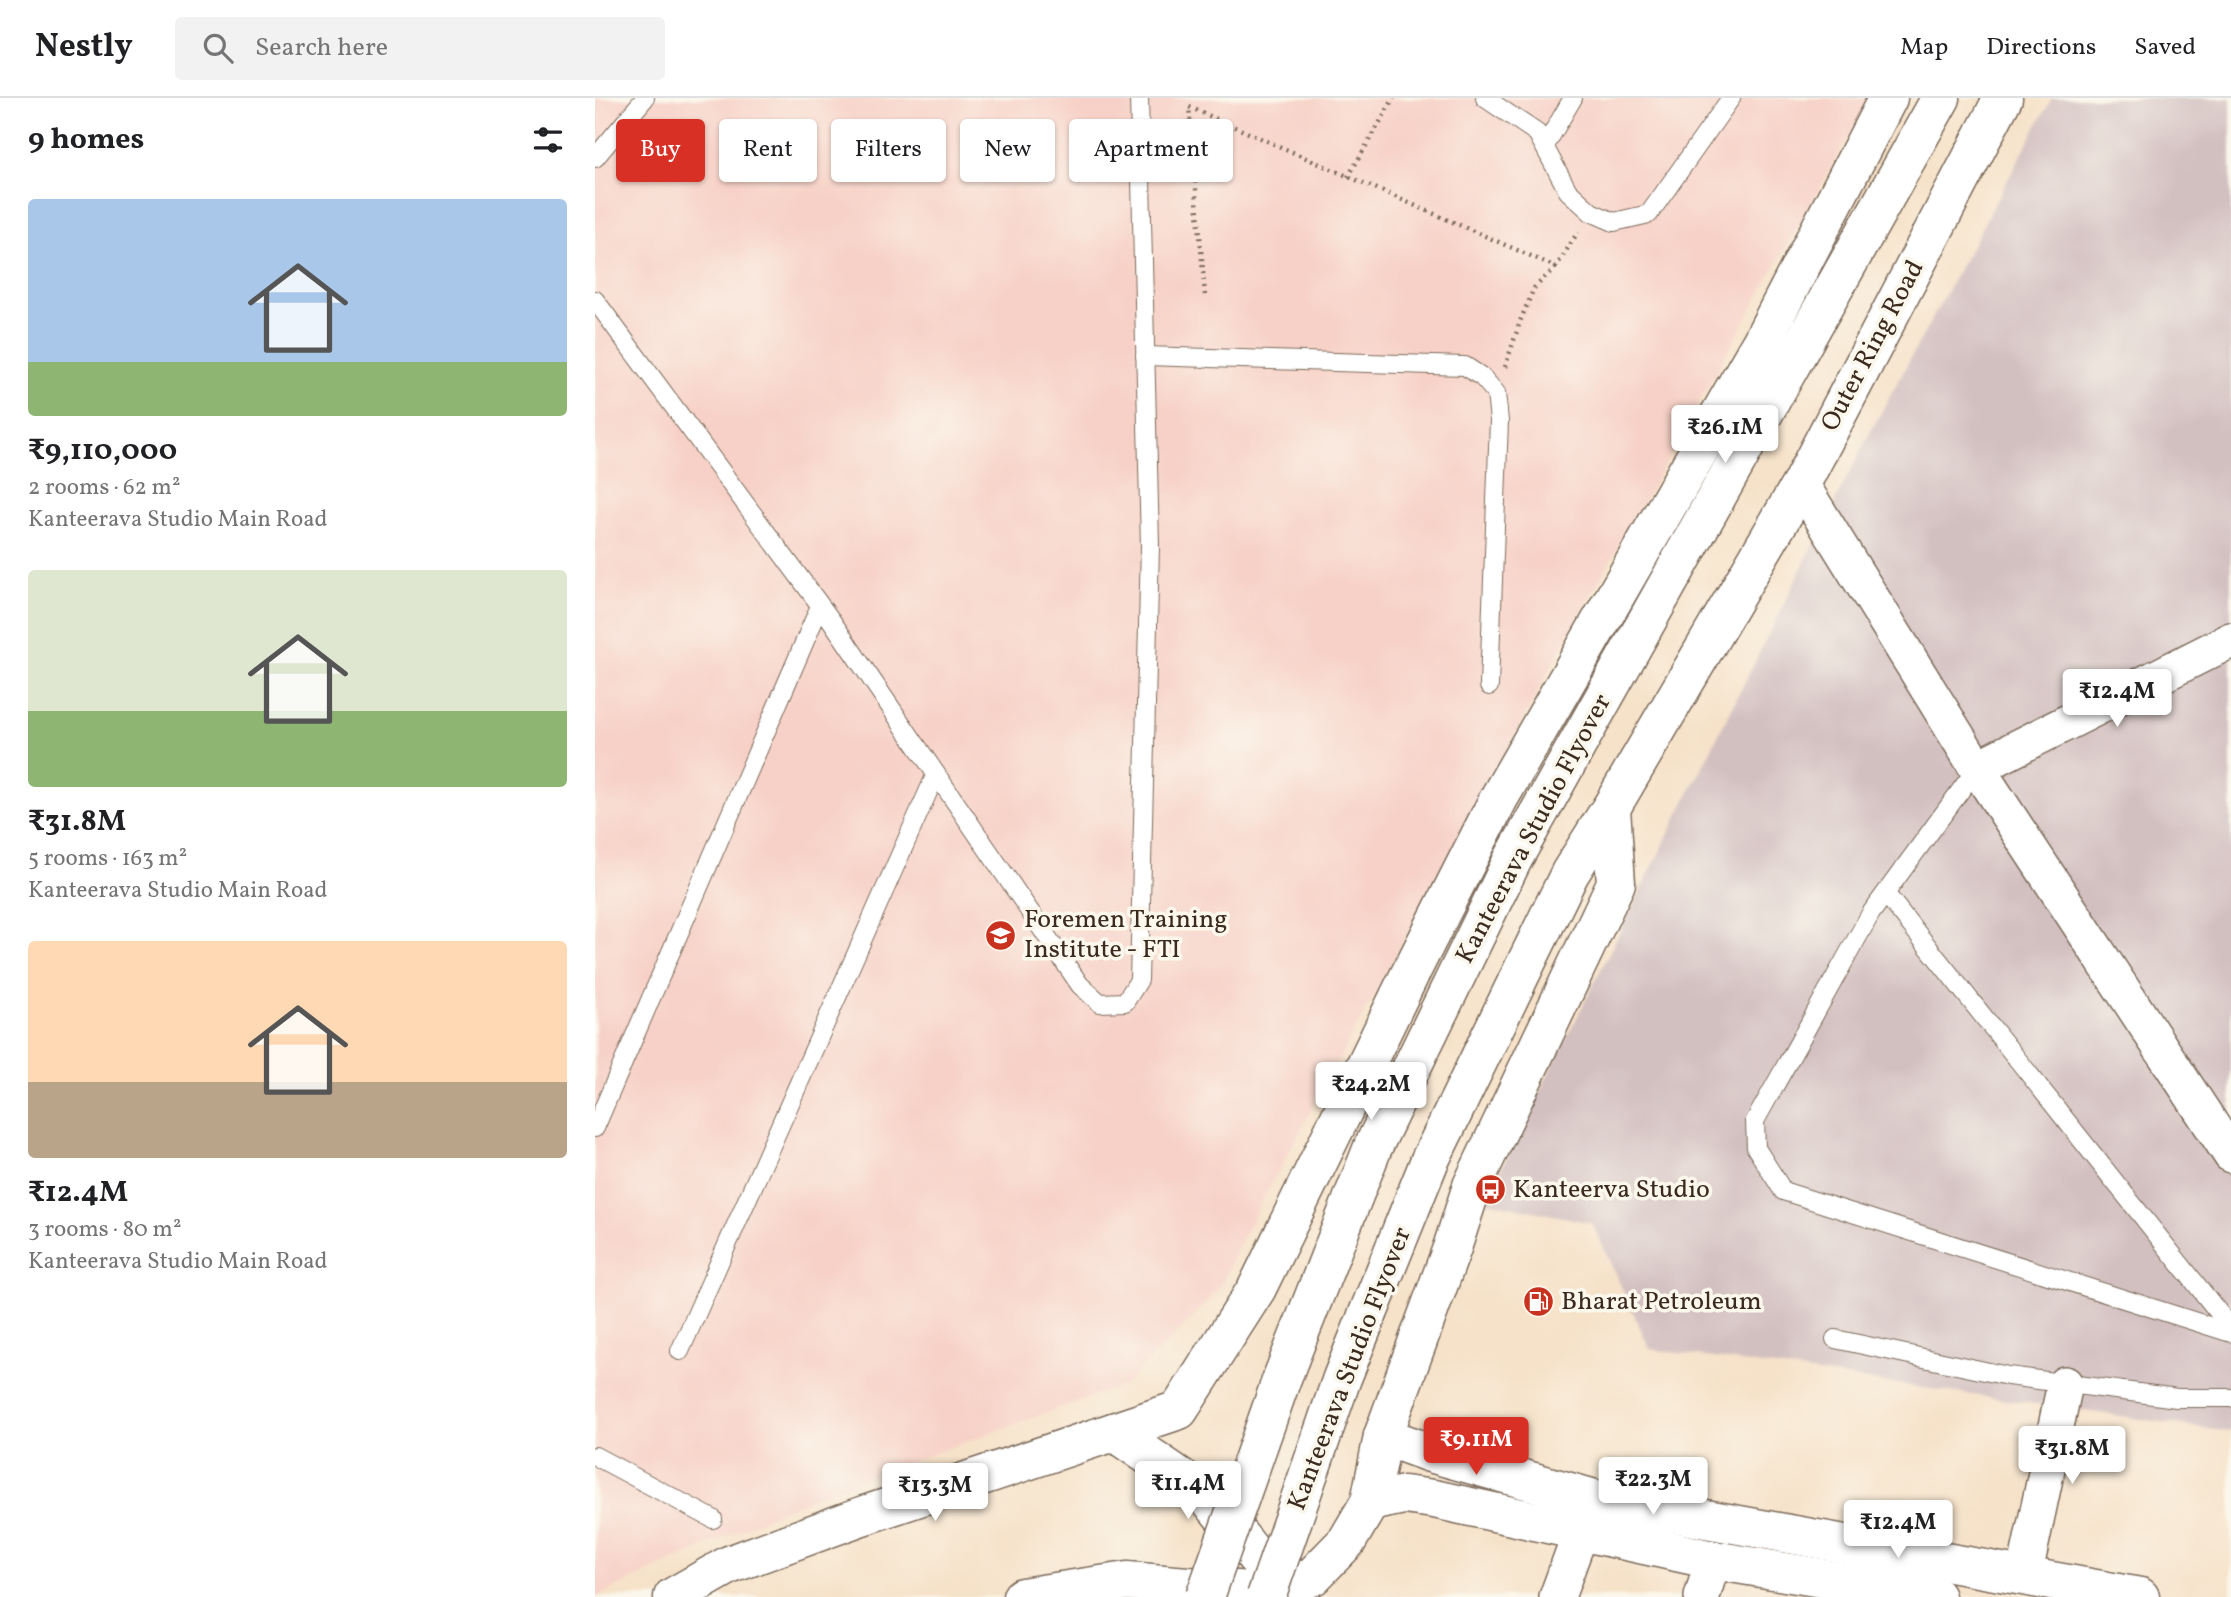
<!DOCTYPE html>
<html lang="en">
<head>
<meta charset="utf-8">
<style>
	:root { --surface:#fff; --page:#f2f2f2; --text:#202124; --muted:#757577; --line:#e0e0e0; --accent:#d93025 }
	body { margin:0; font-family:Vollkorn,serif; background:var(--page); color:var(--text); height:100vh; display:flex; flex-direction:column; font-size:26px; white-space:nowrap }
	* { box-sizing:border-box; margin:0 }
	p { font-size:23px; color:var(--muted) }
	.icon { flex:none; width:38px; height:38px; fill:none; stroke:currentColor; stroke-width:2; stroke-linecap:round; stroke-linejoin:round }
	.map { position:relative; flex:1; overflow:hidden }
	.drawer { display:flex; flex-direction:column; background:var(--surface); width:595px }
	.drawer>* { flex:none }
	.hud { position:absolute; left:21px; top:21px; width:665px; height:63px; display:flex; gap:14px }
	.price { position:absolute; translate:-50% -60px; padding:0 16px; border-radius:7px; background:#fff; color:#222; font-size:23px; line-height:46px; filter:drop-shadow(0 2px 4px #0008) }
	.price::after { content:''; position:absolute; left:50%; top:42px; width:21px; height:16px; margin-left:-10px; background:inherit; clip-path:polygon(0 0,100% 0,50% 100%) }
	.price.active { background:var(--accent); color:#fff }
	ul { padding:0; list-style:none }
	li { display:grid; align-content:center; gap:14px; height:371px; padding:0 28px }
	li span { display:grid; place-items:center; height:217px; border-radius:7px; color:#555 }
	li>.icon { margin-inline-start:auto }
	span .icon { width:126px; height:126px; fill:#fffc; stroke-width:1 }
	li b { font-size:30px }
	h2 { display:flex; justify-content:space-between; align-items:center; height:84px; padding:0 28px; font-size:30px }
	.chip { padding:0 24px; border-radius:7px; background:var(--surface); box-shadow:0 2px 5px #0004; font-size:24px; line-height:63px }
	.chip.active { background:var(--accent); color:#fff }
	header { display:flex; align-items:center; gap:42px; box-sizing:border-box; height:98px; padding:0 35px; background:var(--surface); border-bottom:2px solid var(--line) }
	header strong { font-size:33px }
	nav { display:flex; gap:38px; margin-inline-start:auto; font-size:24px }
	.search { width:490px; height:63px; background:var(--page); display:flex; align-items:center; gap:18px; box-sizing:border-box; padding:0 24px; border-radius:7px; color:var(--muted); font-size:26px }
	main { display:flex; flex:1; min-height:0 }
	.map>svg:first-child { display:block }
	.built { fill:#f7d1c7 }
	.industrial { fill:#d2bfc0 }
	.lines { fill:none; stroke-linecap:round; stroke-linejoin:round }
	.lane-casing { stroke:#7c6a5a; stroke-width:20 }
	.street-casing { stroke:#7c6a5a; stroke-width:38 }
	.secondary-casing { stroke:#7c6a5a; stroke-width:41 }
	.highway-casing { stroke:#7c6a5a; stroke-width:41 }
	.path { stroke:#7c6a5a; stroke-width:4.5; stroke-dasharray:2 5; stroke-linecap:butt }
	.lane { stroke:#fff; stroke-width:18 }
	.street { stroke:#fff; stroke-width:35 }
	.secondary { stroke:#fff; stroke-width:38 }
	.highway { stroke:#fff; stroke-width:38 }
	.highway-bridge-casing { stroke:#7c6a5a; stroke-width:41; stroke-linecap:butt }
	.highway-bridge { stroke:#fff; stroke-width:38 }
	.labels { text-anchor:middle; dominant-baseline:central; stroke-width:7; stroke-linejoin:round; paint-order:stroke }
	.street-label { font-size:26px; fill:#3b2a1e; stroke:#fbf7ec }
	.poi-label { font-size:26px; fill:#3b2a1e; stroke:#fbf7ec; text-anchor:start }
</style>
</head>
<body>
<header>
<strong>Nestly</strong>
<div class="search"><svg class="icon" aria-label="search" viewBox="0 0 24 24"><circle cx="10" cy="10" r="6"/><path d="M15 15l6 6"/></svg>Search here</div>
<nav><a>Map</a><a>Directions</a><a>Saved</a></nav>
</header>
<main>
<section class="drawer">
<h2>9 homes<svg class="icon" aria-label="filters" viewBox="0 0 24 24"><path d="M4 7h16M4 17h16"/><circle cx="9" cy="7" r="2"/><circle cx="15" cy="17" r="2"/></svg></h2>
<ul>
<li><span style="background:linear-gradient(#a9c7e8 75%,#8fb573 0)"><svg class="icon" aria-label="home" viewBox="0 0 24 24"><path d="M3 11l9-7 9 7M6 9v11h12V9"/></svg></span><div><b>₹9,110,000</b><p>2 rooms · 62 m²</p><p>Kanteerava Studio Main Road</p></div></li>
<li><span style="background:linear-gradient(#dfe7d0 65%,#8fb573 0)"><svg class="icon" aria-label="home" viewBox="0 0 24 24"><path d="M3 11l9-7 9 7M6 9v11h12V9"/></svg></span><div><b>₹31.8M</b><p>5 rooms · 163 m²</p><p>Kanteerava Studio Main Road</p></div></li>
<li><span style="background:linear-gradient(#ffd9b3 65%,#b9a48a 0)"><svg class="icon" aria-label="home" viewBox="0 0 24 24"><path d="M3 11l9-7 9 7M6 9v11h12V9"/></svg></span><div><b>₹12.4M</b><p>3 rooms · 80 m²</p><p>Kanteerava Studio Main Road</p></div></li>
</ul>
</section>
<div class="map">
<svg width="1636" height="1499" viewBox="0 0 1636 1499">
	<rect width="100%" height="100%" fill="#fbf7ec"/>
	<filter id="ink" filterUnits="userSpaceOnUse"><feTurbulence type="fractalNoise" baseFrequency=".0143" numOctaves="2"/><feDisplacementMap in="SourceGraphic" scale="14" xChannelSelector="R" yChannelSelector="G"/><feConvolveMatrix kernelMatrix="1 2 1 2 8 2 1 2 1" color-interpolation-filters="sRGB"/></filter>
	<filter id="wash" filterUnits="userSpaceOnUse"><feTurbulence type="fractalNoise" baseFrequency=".00686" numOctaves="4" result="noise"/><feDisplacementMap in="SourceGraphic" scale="28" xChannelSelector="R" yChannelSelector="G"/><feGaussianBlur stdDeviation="1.57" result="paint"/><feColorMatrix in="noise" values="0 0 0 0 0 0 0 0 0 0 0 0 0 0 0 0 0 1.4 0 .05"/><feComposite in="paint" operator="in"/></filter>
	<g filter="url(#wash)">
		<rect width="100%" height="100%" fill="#f6e2c9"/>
		<path class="built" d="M 0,0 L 1275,0 L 977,531 L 646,1142 L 626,1187 L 593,1225 L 529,1287 L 217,1399 L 0,1499 Z"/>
		<path class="industrial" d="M 1457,0 L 1636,0 L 1636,1334 L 1055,1251 L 997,1125 L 890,1103 L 1270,344 Z"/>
	</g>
	<g filter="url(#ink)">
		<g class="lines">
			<defs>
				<g id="lane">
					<path d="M 890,0 L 942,35 L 973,93 L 996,114 L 1019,124 L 1054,116 L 1136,0"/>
					<path d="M 950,48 L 978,0"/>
					<path d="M 0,60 L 50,0"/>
					<path d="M 0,202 L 236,522 L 485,887 L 505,905 L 530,904 L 544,882 L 555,448 L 544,0"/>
					<path d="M 550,258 L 870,268 L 887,279 L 901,295 L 904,323 L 894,588"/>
					<path d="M 1382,670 L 1276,815 L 1160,1023 L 1161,1050 L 1188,1093 L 1636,1235"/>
					<path d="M 1291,796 L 1636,1230"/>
					<path d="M 0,1030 L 225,508"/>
					<path d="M 1240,1241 L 1413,1278 L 1582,1300 L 1636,1300"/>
					<path d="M 85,1253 L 341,676"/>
					<path d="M 0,1358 L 118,1421"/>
				</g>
				<g id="street">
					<path d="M 1206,386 L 1382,670 L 1636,1057"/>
					<path d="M 1382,670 L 1636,542"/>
					<path d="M 1429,1479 L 1470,1286"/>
					<path d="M 962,1499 L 986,1433"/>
					<path d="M 1107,1499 L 1118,1462"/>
				</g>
				<g id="secondary">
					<path d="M 519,1334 L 611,1397 L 687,1491"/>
					<path d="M 788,1338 L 835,1355 L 1000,1401 L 1545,1499"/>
					<path d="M 775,1404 L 809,1397 L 839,1401 L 1118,1462 L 1341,1499"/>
					<path d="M 78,1499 L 134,1467 L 264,1419 L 584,1312 L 662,1190 L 814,878 L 904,700 L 1167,243 L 1293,0"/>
					<path d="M 427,1499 L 532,1483 L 677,1495 L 718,1478 L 752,1443 L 775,1404 L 788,1338 L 857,1150 L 877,1088 L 1021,785 L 1016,710"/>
				</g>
				<g id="highway">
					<path d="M 778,1049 L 918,761 L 1346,0"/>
					<path d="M 835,1062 L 975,775 L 1016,710 L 1206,386 L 1408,0"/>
				</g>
			</defs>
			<use href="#lane" class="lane-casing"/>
			<use href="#street" class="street-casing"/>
			<use href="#secondary" class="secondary-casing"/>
			<use href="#highway" class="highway-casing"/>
			<g class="path">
				<path d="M 753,79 L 799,0"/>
				<path d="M 610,197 L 594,9 L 961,169 L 983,134"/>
				<path d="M 910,269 L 926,221 L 939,190 L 961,169"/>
			</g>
			<use href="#lane" class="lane"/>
			<use href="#street" class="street"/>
			<use href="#secondary" class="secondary"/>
			<use href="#highway" class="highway"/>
			<defs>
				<g id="highway-bridge">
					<path d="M 610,1499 L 687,1280 L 778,1049"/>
					<path d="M 671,1499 L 747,1280 L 835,1062"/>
				</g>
			</defs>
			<use href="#highway-bridge" class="highway-bridge-casing"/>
			<use href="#highway-bridge" class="highway-bridge"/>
		</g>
	</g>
	<defs>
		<symbol id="university-disc" viewBox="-11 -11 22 22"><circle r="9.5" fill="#c8321e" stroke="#fbf7ec"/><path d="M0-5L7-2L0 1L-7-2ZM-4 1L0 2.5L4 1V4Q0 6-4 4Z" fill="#fff"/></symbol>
		<symbol id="bus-disc" viewBox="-11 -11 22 22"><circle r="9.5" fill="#c8321e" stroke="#fbf7ec"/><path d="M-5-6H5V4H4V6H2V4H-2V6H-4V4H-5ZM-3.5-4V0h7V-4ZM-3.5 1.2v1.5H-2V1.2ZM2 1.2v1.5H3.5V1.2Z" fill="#fff"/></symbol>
		<symbol id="fuel-disc" viewBox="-11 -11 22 22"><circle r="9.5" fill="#c8321e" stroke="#fbf7ec"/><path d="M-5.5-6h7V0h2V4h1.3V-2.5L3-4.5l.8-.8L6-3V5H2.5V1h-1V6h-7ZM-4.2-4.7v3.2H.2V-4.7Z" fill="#fff"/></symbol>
	</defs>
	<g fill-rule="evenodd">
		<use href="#university-disc" x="388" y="820" width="35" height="35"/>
		<use href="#bus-disc" x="878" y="1074" width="35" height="35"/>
		<use href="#fuel-disc" x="926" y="1186" width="35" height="35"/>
	</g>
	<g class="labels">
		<g class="street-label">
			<text transform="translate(1278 248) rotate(-62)">Outer Ring Road</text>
			<text transform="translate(939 731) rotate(-62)">Kanteerava Studio Flyover</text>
			<text transform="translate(755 1271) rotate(-69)">Kanteerava Studio Flyover</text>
		</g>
		<g class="poi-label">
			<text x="429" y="822">Foremen Training<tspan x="429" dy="30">Institute - FTI</tspan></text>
			<text x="918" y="1092">Kanteerva Studio</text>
			<text x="966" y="1204">Bharat Petroleum</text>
		</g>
	</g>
</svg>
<b class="price" style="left:1130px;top:367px">₹26.1M</b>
<b class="price" style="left:1522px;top:631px">₹12.4M</b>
<b class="price" style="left:776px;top:1024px">₹24.2M</b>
<b class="price active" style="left:881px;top:1379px">₹9.11M</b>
<b class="price" style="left:1477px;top:1388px">₹31.8M</b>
<b class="price" style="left:1058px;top:1419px">₹22.3M</b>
<b class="price" style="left:593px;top:1423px">₹11.4M</b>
<b class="price" style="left:340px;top:1425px">₹13.3M</b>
<b class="price" style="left:1303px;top:1462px">₹12.4M</b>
<div class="hud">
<a class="chip active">Buy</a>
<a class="chip">Rent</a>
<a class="chip">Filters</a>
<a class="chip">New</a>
<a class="chip">Apartment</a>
</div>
</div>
</main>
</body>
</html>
